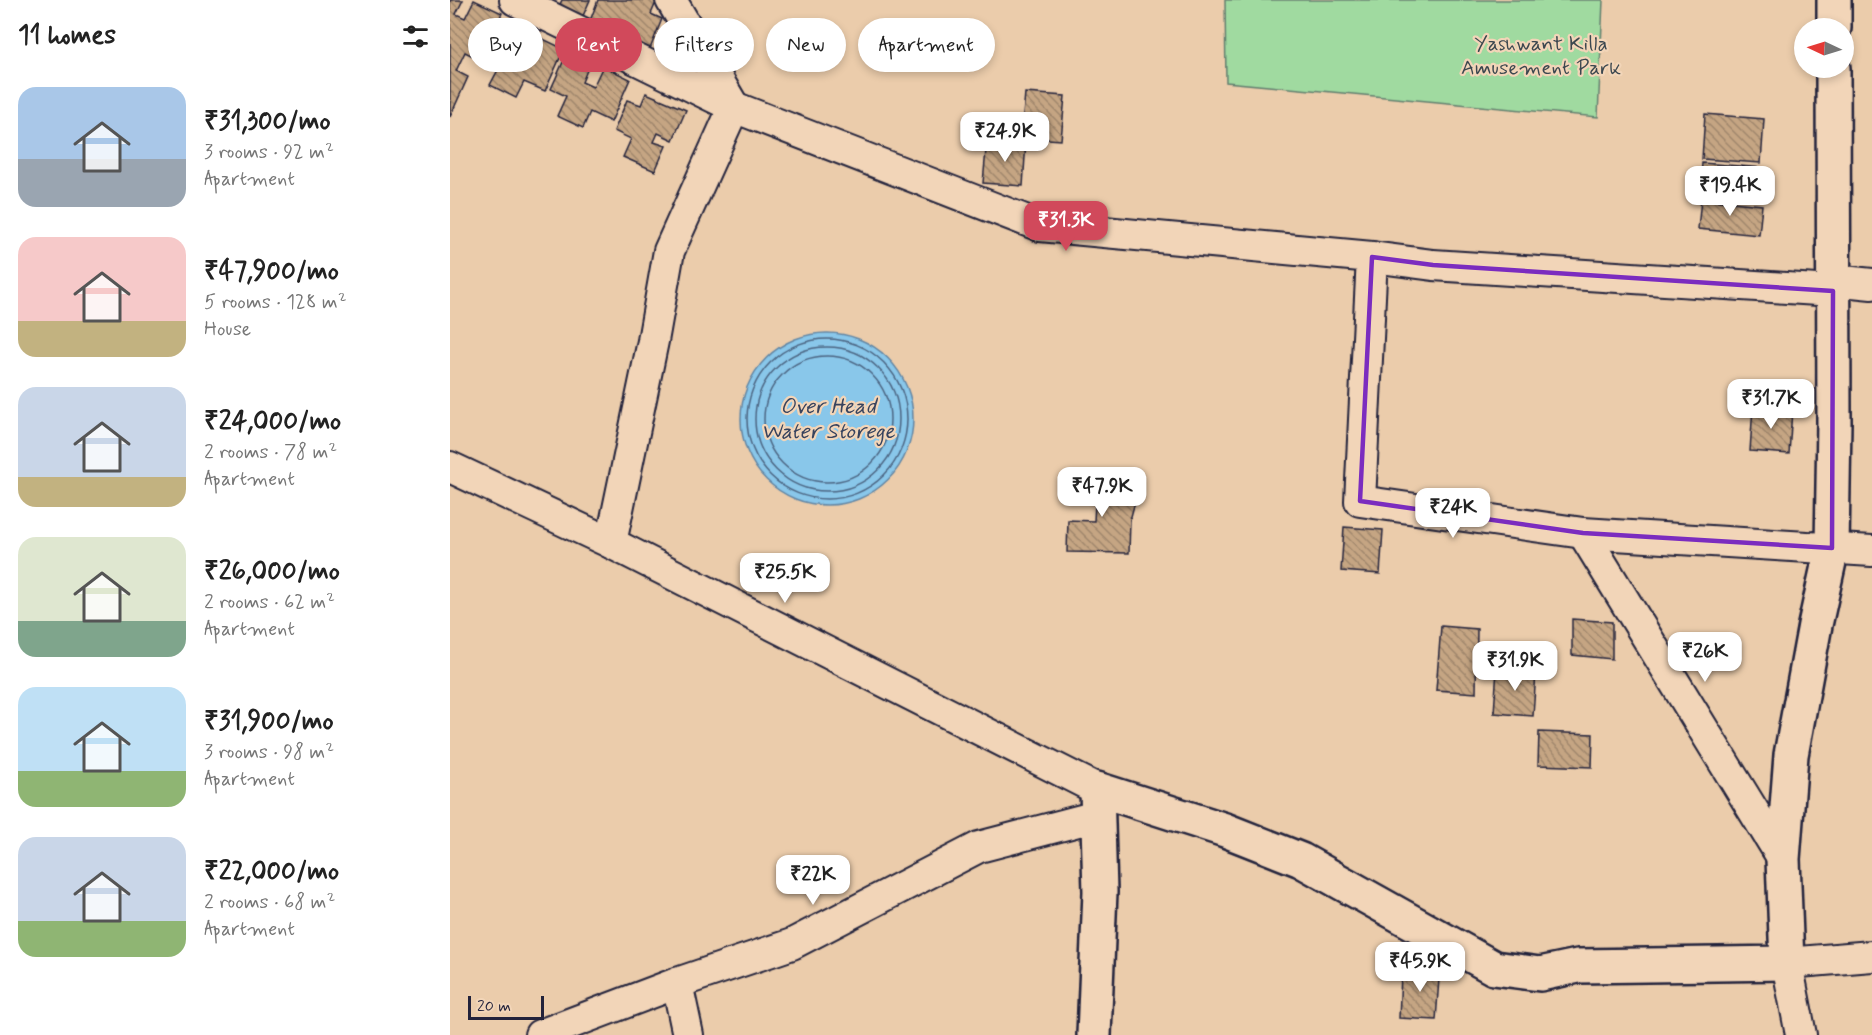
<!DOCTYPE html>
<html lang="en">
<head>
<meta charset="utf-8">
<style>
	:root { --surface:#fff; --page:#f2f2f2; --text:#222; --muted:#767676; --accent:#d1495b }
	body { margin:0; font-family:Mynerve,sans-serif; background:var(--page); color:var(--text); height:100vh; display:flex; flex-direction:column; font-size:22px; white-space:nowrap }
	* { box-sizing:border-box; margin:0 }
	p { font-size:20px; color:var(--muted) }
	.icon { flex:none; width:33px; height:33px; fill:none; stroke:currentColor; stroke-width:2; stroke-linecap:round; stroke-linejoin:round }
	.map { position:relative; flex:1; overflow:hidden }
	.details { display:flex; flex-direction:column; background:var(--surface); width:450px }
	.details>* { flex:none }
	.hud { position:absolute; left:18px; top:18px; width:570px; height:54px; display:flex; gap:12px }
	.needle { width:39px; rotate:274deg }
	.tools { position:absolute; left:1344px; top:18px; display:grid; gap:12px }
	.tools a { display:grid; place-items:center; width:60px; height:60px; border-radius:50%; background:var(--surface); box-shadow:0 3px 9px #0003; font-size:30px }
	.scale { position:absolute; left:18px; bottom:15px; width:76px; box-sizing:border-box; padding-left:6px; border:3px solid #22223b; border-top:0; font-size:16px; line-height:21px; white-space:nowrap; color:#22223b; -webkit-text-stroke:4px #f2d5b8; paint-order:stroke }
	.price { position:absolute; translate:-50% -51px; padding:0 14px; border-radius:12px; background:#fff; color:#222; font-size:20px; line-height:39px; filter:drop-shadow(0 2px 3px #0008) }
	.price::after { content:''; position:absolute; left:50%; top:36px; width:18px; height:14px; margin-left:-9px; background:inherit; clip-path:polygon(0 0,100% 0,50% 100%) }
	.price.on { background:var(--accent); color:#fff }
	ul { padding:0; list-style:none }
	li { display:flex; align-items:center; gap:18px; height:150px; padding:0 18px }
	li span { display:grid; place-items:center; flex:none; width:168px; height:120px; border-radius:18px; color:#555 }
	li>.icon { margin-inline-start:auto }
	span .icon { width:72px; height:72px; fill:#fffc; stroke-width:1 }
	li b { font-size:26px }
	h2 { display:flex; justify-content:space-between; align-items:center; height:72px; padding:0 18px; font-size:26px }
	.pill { padding:0 21px; border-radius:27px; background:var(--surface); box-shadow:0 3px 9px #0003; font-size:21px; line-height:54px }
	.pill.on { background:var(--accent); color:#fff }
	main { display:flex; flex:1; min-height:0 }
	.map>svg:first-child { display:block }
	.park { fill:#a0daa0; stroke:#617e6e; stroke-width:1.5 }
	.water { fill:#89c7ea; stroke:#6085a4; stroke-width:1.5 }
	.lines { fill:none; stroke-linecap:round; stroke-linejoin:round }
	.shore { stroke:#4b6481; stroke-width:1.5 }
	.building { fill:url(#building-back-hatch); stroke:#22223b; stroke-width:1.5 }
	.minor-casing { stroke:#22223b; stroke-width:34 }
	.secondary-casing { stroke:#22223b; stroke-width:38 }
	.minor { stroke:#f2d5b8; stroke-width:30 }
	.secondary { stroke:#f2d5b8; stroke-width:33 }
	.marked { fill:none; stroke:#7b2cbf; stroke-width:4.5; stroke-linejoin:round }
	.labels { text-anchor:middle; dominant-baseline:central; stroke-width:4.5; stroke-linejoin:round; paint-order:stroke }
	.park-label { font-size:21px; fill:#3b474f; stroke:#f2d5b8 }
	.water-label { font-size:22px; font-style:italic; fill:#37435e; stroke:#f2d5b8 }
</style>
</head>
<body>
<main>
<section class="details">
<h2>11 homes<svg class="icon" aria-label="filters" viewBox="0 0 24 24"><path d="M4 7h16M4 17h16"/><circle cx="9" cy="7" r="2"/><circle cx="15" cy="17" r="2"/></svg></h2>
<ul>
<li><span style="background:linear-gradient(#a9c7e8 60%,#9aa5b1 0)"><svg class="icon" aria-label="home" viewBox="0 0 24 24"><path d="M3 11l9-7 9 7M6 9v11h12V9"/></svg></span><div><b>₹31,300/mo</b><p>3 rooms · 92 m²</p><p>Apartment</p></div></li>
<li><span style="background:linear-gradient(#f6c9c9 70%,#c2b280 0)"><svg class="icon" aria-label="home" viewBox="0 0 24 24"><path d="M3 11l9-7 9 7M6 9v11h12V9"/></svg></span><div><b>₹47,900/mo</b><p>5 rooms · 128 m²</p><p>House</p></div></li>
<li><span style="background:linear-gradient(#c9d6e8 75%,#c2b280 0)"><svg class="icon" aria-label="home" viewBox="0 0 24 24"><path d="M3 11l9-7 9 7M6 9v11h12V9"/></svg></span><div><b>₹24,000/mo</b><p>2 rooms · 78 m²</p><p>Apartment</p></div></li>
<li><span style="background:linear-gradient(#dfe7d0 70%,#7fa58c 0)"><svg class="icon" aria-label="home" viewBox="0 0 24 24"><path d="M3 11l9-7 9 7M6 9v11h12V9"/></svg></span><div><b>₹26,000/mo</b><p>2 rooms · 62 m²</p><p>Apartment</p></div></li>
<li><span style="background:linear-gradient(#bfe0f5 70%,#8fb573 0)"><svg class="icon" aria-label="home" viewBox="0 0 24 24"><path d="M3 11l9-7 9 7M6 9v11h12V9"/></svg></span><div><b>₹31,900/mo</b><p>3 rooms · 98 m²</p><p>Apartment</p></div></li>
<li><span style="background:linear-gradient(#c9d6e8 70%,#8fb573 0)"><svg class="icon" aria-label="home" viewBox="0 0 24 24"><path d="M3 11l9-7 9 7M6 9v11h12V9"/></svg></span><div><b>₹22,000/mo</b><p>2 rooms · 68 m²</p><p>Apartment</p></div></li>
</ul>
</section>
<div class="map">
<svg width="1422" height="1035" viewBox="0 0 1422 1035">
	<defs>
		<pattern id="building-back-hatch" width="6" height="6" patternUnits="userSpaceOnUse" patternTransform="scale(1.5)"><rect width="6" height="6" fill="#c5a583"/><path d="M-1 5l2 2M0 0l6 6M5-1l2 2" fill="none" stroke="#a0866c"/></pattern>
	</defs>
	<rect width="100%" height="100%" fill="#ebccab"/>
	<filter id="ink" filterUnits="userSpaceOnUse"><feTurbulence type="fractalNoise" baseFrequency=".0167" numOctaves="2"/><feDisplacementMap in="SourceGraphic" scale="12" xChannelSelector="R" yChannelSelector="G"/><feConvolveMatrix kernelMatrix="1 2 1 2 8 2 1 2 1" color-interpolation-filters="sRGB"/></filter>
	<g filter="url(#ink)">
		<path class="park" d="M 775,0 L 1153,0 L 1148,117 L 776,82 Z"/>
		<circle class="water" cx="377" cy="419" r="86"/>
		<g class="lines">
			<g class="shore">
				<circle cx="377" cy="419" r="80"/>
				<circle cx="377" cy="419" r="72"/>
				<circle cx="377" cy="419" r="63"/>
			</g>
		</g>
		<g class="building">
			<path d="M 0,0 L 13,0 L 6,14 L 15,18 L 24,0 L 52,13 L 31,60 L 15,52 L 6,71 L 18,77 L 0,117 Z"/>
			<path d="M 112,0 L 140,0 L 128,27 L 104,17 Z"/>
			<path d="M 148,0 L 207,0 L 201,14 L 212,19 L 196,59 L 172,48 L 181,27 L 163,19 L 156,34 L 138,26 Z"/>
			<path d="M 52,21 L 75,31 L 66,52 L 77,57 L 87,36 L 114,49 L 95,91 L 74,82 L 66,98 L 40,85 L 50,66 L 35,59 Z"/>
			<path d="M 118,51 L 141,61 L 132,82 L 143,87 L 153,66 L 180,79 L 161,122 L 140,112 L 133,128 L 107,116 L 116,96 L 101,89 Z"/>
			<path d="M 196,93 L 236,110 L 223,140 L 208,133 L 204,142 L 216,146 L 205,171 L 173,157 L 181,139 L 164,131 L 177,100 L 191,105 Z"/>
			<path d="M 575,93 L 615,96 L 611,140 L 571,137 Z"/>
			<path d="M 1255,114 L 1314,119 L 1311,163 L 1252,159 Z"/>
			<path d="M 537,139 L 576,142 L 573,186 L 533,183 Z"/>
			<path d="M 1252,163 L 1313,168 L 1310,199 L 1250,193 Z"/>
			<path d="M 1251,199 L 1312,205 L 1309,235 L 1248,229 Z"/>
			<path d="M 1303,407 L 1342,410 L 1339,454 L 1300,451 Z"/>
			<path d="M 628,474 L 688,491 L 680,520 L 679,553 L 617,552 L 618,520 L 644,521 L 645,503 L 622,496 Z"/>
			<path d="M 894,527 L 933,530 L 930,574 L 891,571 Z"/>
			<path d="M 1122,619 L 1162,622 L 1162,659 L 1122,655 Z"/>
			<path d="M 991,626 L 1027,629 L 1026,693 L 986,690 Z"/>
			<path d="M 1047,669 L 1086,672 L 1083,716 L 1044,713 Z"/>
			<path d="M 1089,732 L 1143,734 L 1142,767 L 1088,765 Z"/>
			<path d="M 966,964 L 990,965 L 986,1020 L 949,1018 L 951,975 L 965,976 Z"/>
		</g>
		<g class="lines">
			<defs>
				<g id="minor">
					<path d="M 65,0 L 284,107"/>
					<path d="M 221,0 L 284,107"/>
					<path d="M 922,257 L 910,501 L 1133,533 L 1422,551"/>
					<path d="M 1383,280 L 1422,284"/>
					<path d="M 0,467 L 161,543 L 647,789"/>
					<path d="M 1133,533 L 1333,859"/>
					<path d="M 161,543 L 203,341 L 219,251 L 284,107 L 590,226 L 922,257 L 983,265 L 1383,291"/>
					<path d="M 227,983 L 238,1035"/>
					<path d="M 90,1035 L 227,983 L 342,944 L 529,847 L 647,816"/>
					<path d="M 1351,1035 L 1337,963 L 1422,956"/>
				</g>
				<g id="secondary">
					<path d="M 1384,28 L 1384,0"/>
					<path d="M 644,1035 L 650,892 L 647,789 L 775,830 L 851,860 L 1044,968 L 1090,974 L 1128,966 L 1337,963 L 1333,859 L 1341,755 L 1365,625 L 1382,548 L 1384,422 L 1383,68"/>
				</g>
			</defs>
			<use href="#minor" class="minor-casing"/>
			<use href="#secondary" class="secondary-casing"/>
			<use href="#minor" class="minor"/>
			<use href="#secondary" class="secondary"/>
		</g>
	</g>
	<path class="marked" d="M 922,257 L 983,265 L 1383,291 L 1382,548 L 1133,533 L 910,501 Z"/>
	<g class="labels">
		<g class="park-label">
			<text x="1091" y="44">Yashwant Killa<tspan x="1091" dy="24">Amusement Park</tspan></text>
		</g>
		<g class="water-label">
			<text x="378" y="407">Over Head<tspan x="378" dy="25">Water Storege</tspan></text>
		</g>
	</g>
</svg>
<div class="tools">
<a><svg class="needle" viewBox="-14 -14 28 28"><path d="M0-13l5 13h-10z" fill="#e53935"/><path d="M0 13l5-13h-10z" fill="#767676"/></svg></a>
</div>
<div class="scale">20 m</div>
<b class="price" style="left:555px;top:163px">₹24.9K</b>
<b class="price" style="left:1280px;top:217px">₹19.4K</b>
<b class="price on" style="left:616px;top:252px">₹31.3K</b>
<b class="price" style="left:1321px;top:430px">₹31.7K</b>
<b class="price" style="left:652px;top:518px">₹47.9K</b>
<b class="price" style="left:1003px;top:539px">₹24K</b>
<b class="price" style="left:335px;top:604px">₹25.5K</b>
<b class="price" style="left:1255px;top:683px">₹26K</b>
<b class="price" style="left:1065px;top:692px">₹31.9K</b>
<b class="price" style="left:363px;top:906px">₹22K</b>
<b class="price" style="left:970px;top:993px">₹45.9K</b>
<div class="hud">
<a class="pill">Buy</a>
<a class="pill on">Rent</a>
<a class="pill">Filters</a>
<a class="pill">New</a>
<a class="pill">Apartment</a>
</div>
</div>
</main>
</body>
</html>
